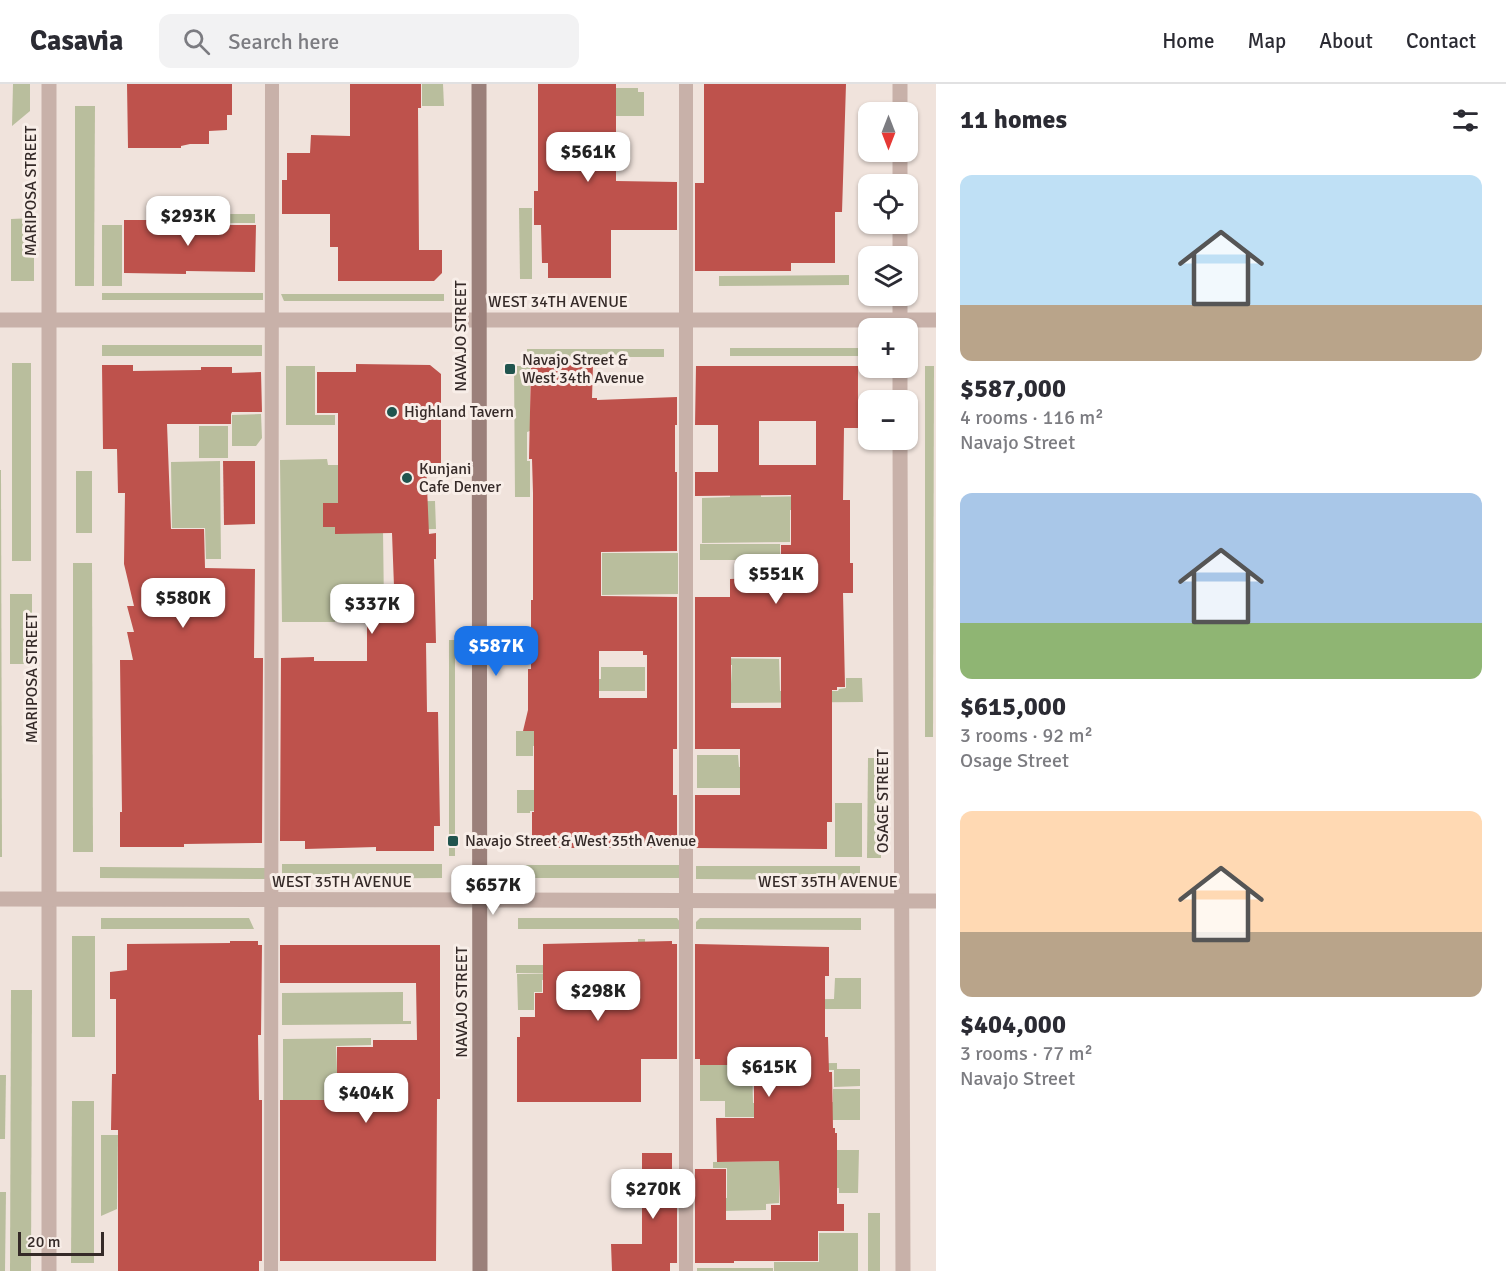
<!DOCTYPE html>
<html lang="en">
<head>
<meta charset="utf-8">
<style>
	:root { --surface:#fff; --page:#f2f2f3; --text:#2b2b33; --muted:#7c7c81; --line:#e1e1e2; --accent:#1a73e8 }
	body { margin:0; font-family:Signika,sans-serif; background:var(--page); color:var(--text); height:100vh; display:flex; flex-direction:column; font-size:22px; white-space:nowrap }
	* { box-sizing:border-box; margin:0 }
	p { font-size:20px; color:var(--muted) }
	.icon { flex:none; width:33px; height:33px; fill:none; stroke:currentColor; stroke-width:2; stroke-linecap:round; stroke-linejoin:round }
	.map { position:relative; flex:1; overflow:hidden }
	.panel { display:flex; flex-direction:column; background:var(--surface); width:570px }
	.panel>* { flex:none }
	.needle { width:39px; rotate:180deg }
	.tools { position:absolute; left:858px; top:18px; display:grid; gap:12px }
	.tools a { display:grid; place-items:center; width:60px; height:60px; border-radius:12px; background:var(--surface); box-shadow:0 2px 4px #0004; font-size:30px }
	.scale { position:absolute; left:18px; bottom:15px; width:86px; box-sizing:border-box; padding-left:6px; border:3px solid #352a28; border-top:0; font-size:16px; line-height:21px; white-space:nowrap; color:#352a28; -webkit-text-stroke:4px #f8eee8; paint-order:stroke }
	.price { position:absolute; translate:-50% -51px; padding:0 14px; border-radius:12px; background:#fff; color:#222; font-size:20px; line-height:39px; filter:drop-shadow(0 2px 3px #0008) }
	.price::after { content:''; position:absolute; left:50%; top:36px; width:18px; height:14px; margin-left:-9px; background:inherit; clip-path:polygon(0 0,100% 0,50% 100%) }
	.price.selected { background:var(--accent); color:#fff }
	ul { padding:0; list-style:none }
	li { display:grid; align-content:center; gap:12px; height:318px; padding:0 24px }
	li span { display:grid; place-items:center; height:186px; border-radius:12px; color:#555 }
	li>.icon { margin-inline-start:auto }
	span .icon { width:108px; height:108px; fill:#fffc; stroke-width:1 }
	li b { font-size:26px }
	h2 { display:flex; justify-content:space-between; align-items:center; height:72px; padding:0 24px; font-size:26px }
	header { display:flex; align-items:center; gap:36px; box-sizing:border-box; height:84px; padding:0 30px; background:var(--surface); border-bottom:2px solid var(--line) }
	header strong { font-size:28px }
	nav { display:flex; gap:33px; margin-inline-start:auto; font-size:21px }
	.search { width:420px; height:54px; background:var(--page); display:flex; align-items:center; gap:15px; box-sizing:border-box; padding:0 21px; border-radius:12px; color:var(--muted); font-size:22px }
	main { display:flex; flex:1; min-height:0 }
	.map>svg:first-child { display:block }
	.green { fill:#b9be9d }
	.building { fill:#be524c; fill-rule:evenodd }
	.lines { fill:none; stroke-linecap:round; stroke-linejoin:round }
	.lane { stroke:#c8b1a9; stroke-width:14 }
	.street { stroke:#c8b1a9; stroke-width:15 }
	.secondary { stroke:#9b807a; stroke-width:15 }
	.poi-dot { fill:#20544e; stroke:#f8eee8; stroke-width:2 }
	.labels { text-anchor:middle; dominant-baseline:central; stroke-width:6; stroke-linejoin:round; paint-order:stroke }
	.street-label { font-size:16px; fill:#352a28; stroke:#f8eee8 }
	.poi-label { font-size:16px; fill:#352a28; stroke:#f8eee8; text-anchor:start }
</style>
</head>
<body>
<header>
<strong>Casavia</strong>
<div class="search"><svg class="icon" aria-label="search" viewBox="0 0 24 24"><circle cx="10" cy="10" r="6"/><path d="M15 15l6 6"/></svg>Search here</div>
<nav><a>Home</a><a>Map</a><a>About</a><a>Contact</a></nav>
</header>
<main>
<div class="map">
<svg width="936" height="1187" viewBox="0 0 936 1187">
	<rect width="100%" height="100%" fill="#f0e3dc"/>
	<g class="green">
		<path d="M 13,0 L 30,0 L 30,27 L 12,42 Z"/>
		<path d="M 422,0 L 443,0 L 444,22 L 422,22 Z"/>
		<path d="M 608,4 L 638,4 L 638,8 L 644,8 L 644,32 L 608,32 Z"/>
		<path d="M 75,22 L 95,22 L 94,202 L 75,202 Z"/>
		<path d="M 532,124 L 532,195 L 520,195 L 519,124 Z"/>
		<path d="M 201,130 L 255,130 L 255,139 L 224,139 L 224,153 L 201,153 Z"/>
		<path d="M 34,134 L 34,197 L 11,197 L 11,135 Z"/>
		<rect x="102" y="141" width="20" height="61"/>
		<path d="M 849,191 L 849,201 L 719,202 L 719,192 Z"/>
		<rect x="102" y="209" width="161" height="7"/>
		<path d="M 281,210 L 444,210 L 444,217 L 284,217 Z"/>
		<rect x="102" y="261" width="160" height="11"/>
		<rect x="730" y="264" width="131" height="8"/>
		<rect x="527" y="265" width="137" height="8"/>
		<rect x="12" y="279" width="19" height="198"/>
		<path d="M 286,282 L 315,282 L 315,331 L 335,331 L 335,341 L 286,341 Z"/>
		<path d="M 514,282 L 530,282 L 530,347 L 527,348 L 527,377 L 530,377 L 530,413 L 515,413 Z"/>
		<path d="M 925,282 L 934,282 L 933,653 L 925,653 Z"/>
		<path d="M 261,330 L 262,354 L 256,362 L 232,362 L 232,331 Z"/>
		<rect x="199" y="342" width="29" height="32"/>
		<path d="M 327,375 L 328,381 L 351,381 L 351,418 L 435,417 L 436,445 L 383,446 L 384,524 L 336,525 L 335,538 L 282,538 L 280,376 Z"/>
		<path d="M 220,377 L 221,475 L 206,475 L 205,444 L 172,444 L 171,378 Z"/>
		<path d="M 0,386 L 1,386 L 2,773 L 0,773 Z"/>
		<rect x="76" y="387" width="16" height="62"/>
		<path d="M 730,399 L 761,399 L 761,413 L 810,412 L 794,426 L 790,426 L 790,458 L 702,459 L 702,414 L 730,413 Z"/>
		<rect x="700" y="460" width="80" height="16"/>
		<path d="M 602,469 L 678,469 L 678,510 L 602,511 Z"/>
		<path d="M 73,479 L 92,479 L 93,768 L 73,768 Z"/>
		<rect x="10" y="510" width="22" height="70"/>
		<rect x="449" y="556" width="6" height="216"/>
		<path d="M 700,574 L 779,575 L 780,607 L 838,607 L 839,605 L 846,604 L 846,594 L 862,594 L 863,618 L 730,619 L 732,581 L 700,580 Z"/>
		<path d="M 601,583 L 645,583 L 645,607 L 584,607 L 584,595 L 601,595 Z"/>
		<path d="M 516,647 L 559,647 L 544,661 L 533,662 L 533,672 L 516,672 Z"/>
		<path d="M 697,671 L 738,671 L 739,683 L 768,683 L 768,704 L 697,704 Z"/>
		<path d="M 868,674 L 882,674 L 881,774 L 867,774 Z"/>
		<path d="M 517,706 L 534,706 L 534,720 L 639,727 L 530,727 L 530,729 L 517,729 Z"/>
		<rect x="835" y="719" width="27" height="54"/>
		<path d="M 282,780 L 442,780 L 442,794 L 282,795 Z"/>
		<rect x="518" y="781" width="162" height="13"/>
		<path d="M 696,782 L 860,782 L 860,796 L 696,795 Z"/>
		<path d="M 100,783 L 269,784 L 269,795 L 100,794 Z"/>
		<path d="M 101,834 L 249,834 L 254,845 L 101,845 Z"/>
		<path d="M 518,834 L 677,834 L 680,838 L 680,845 L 518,845 Z"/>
		<path d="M 700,834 L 861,834 L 861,846 L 696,845 L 696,838 Z"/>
		<rect x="72" y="852" width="23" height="101"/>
		<path d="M 638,855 L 645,855 L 646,888 L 570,896 L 542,896 L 542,908 L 534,908 L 534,926 L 518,926 L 517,890 L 575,889 L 516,889 L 516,881 L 543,881 L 638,869 Z"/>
		<path d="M 835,894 L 861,894 L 861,925 L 758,925 L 758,916 L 834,915 Z"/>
		<path d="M 11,906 L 32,906 L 31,1187 L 10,1187 Z"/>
		<path d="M 403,908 L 403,937 L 411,937 L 411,940 L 282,941 L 282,909 Z"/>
		<path d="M 371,954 L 371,961 L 336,962 L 337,986 L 366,985 L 359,1021 L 283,1016 L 283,955 Z"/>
		<path d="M 837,979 L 837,985 L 860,985 L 860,1002 L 834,1003 L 834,986 L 819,986 L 819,989 L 754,989 L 754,980 Z"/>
		<path d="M 700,981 L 752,981 L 753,1019 L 820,1019 L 756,1033 L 725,1033 L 725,1017 L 700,1017 Z"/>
		<path d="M 0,991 L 6,991 L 5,1055 L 0,1055 Z"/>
		<path d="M 833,1005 L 860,1005 L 860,1036 L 821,1036 L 821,1019 L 833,1018 Z"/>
		<path d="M 72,1017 L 94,1017 L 94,1179 L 71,1179 Z"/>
		<path d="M 101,1051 L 118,1051 L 117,1125 L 101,1132 Z"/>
		<path d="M 836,1066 L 859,1066 L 858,1109 L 839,1109 L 839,1104 L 836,1104 Z"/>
		<path d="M 778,1077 L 802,1078 L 832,1085 L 779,1086 L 779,1119 L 766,1120 L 766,1126 L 723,1127 L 709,1115 L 727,1114 L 727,1084 L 713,1084 L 713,1078 Z"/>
		<path d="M 0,1108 L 6,1108 L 5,1187 L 0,1187 Z"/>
		<rect x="868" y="1129" width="12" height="58"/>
		<path d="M 819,1149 L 858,1149 L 858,1187 L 774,1187 L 774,1178 L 819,1178 Z"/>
		<rect x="697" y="1184" width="76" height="3"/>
	</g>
	<g class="building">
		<path d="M 127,0 L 232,0 L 232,31 L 227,31 L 227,46 L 209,47 L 209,60 L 190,60 L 181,62 L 181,64 L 128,64 Z"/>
		<path d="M 350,0 L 421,0 L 421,24 L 418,24 L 419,166 L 442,166 L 442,189 L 434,197 L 338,197 L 338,163 L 330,163 L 330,130 L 282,130 L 282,96 L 287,96 L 287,69 L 310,69 L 311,51 L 350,52 Z"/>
		<path d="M 538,0 L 616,0 L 616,97 L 677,98 L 677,146 L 611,146 L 611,194 L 548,194 L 548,179 L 542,179 L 541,141 L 534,141 L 534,107 L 538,107 Z"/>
		<path d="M 704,0 L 846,0 L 842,128 L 835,128 L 835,179 L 791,179 L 791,187 L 695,187 L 695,99 L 704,99 Z"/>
		<path d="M 124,136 L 186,136 L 186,141 L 256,141 L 255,188 L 186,187 L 186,190 L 124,189 Z"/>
		<path d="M 356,280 L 430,281 L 441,290 L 441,379 L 426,379 L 429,450 L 436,449 L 436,475 L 434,475 L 436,559 L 426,559 L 427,628 L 438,628 L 440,742 L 434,742 L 434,767 L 376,767 L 376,763 L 305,765 L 305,757 L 280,757 L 281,574 L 314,573 L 314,577 L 367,577 L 367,529 L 395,529 L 392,449 L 335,450 L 335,443 L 323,443 L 323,419 L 338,419 L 338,329 L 317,329 L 317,288 L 356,288 Z"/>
		<path d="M 531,280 L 593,281 L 592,314 L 597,314 L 597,316 L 677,313 L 677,341 L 675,341 L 675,388 L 677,388 L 677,467 L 601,468 L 601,512 L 677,513 L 677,665 L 673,665 L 673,711 L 677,711 L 677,764 L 532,764 L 532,728 L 534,728 L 534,647 L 523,647 L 528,626 L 528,585 L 531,585 L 531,516 L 533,516 L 533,409 L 532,375 L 529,375 ZM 599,567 L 643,567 L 643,571 L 647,571 L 647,614 L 599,614 Z"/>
		<path d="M 102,281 L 133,281 L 133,287 L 201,286 L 201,283 L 232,283 L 232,289 L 261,288 L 262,328 L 232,328 L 231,330 L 231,340 L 167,340 L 171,445 L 204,445 L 205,484 L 255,485 L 254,574 L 263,574 L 262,759 L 184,760 L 184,763 L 120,763 L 120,728 L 122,728 L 120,576 L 133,576 L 127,548 L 134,548 L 127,522 L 134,522 L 124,480 L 125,409 L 118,409 L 117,365 L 103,365 Z"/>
		<path d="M 696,282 L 858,282 L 858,344 L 844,344 L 843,416 L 850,416 L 850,479 L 853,479 L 853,509 L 843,509 L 845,603 L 837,603 L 837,606 L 832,606 L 832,738 L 827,738 L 827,765 L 695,764 L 695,711 L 740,711 L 740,665 L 695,665 L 695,513 L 730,513 L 730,495 L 781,493 L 781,461 L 791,461 L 791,411 L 695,412 L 695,388 L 718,388 L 718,341 L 695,341 ZM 759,337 L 816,337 L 816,381 L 759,381 ZM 731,573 L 781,573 L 781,624 L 731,624 Z"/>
		<path d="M 223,377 L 255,377 L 255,440 L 224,441 Z"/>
		<path d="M 230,857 L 258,857 L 258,861 L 262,861 L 261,951 L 258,951 L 259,1016 L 262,1016 L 262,1177 L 259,1177 L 259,1187 L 118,1187 L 118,1046 L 111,1046 L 112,990 L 116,990 L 116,915 L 110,915 L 110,888 L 127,886 L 127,860 L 230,859 Z"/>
		<path d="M 672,857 L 672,860 L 677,860 L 677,975 L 641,975 L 641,1018 L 517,1018 L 517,953 L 520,953 L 520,933 L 535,933 L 535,909 L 543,909 L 543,860 Z"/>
		<path d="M 695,860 L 829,863 L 829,892 L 825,892 L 825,953 L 828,953 L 829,988 L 832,988 L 833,1044 L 835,1044 L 835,1049 L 837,1049 L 837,1120 L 844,1120 L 844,1147 L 818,1147 L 818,1177 L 734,1177 L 734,1179 L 695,1179 L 695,1085 L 726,1085 L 726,1136 L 771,1136 L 771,1121 L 780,1121 L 779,1077 L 717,1078 L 716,1034 L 754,1034 L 754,981 L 700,981 L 700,975 L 695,975 Z"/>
		<path d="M 280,861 L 440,861 L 440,1015 L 437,1015 L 436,1177 L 280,1177 L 280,1016 L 337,1016 L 337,963 L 373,963 L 373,956 L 417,956 L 416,899 L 280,899 Z"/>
		<path d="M 642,1069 L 672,1069 L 672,1085 L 677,1085 L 677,1179 L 670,1179 L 670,1187 L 612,1187 L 611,1160 L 642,1160 Z"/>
	</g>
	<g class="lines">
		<g class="lane">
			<path d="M 271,1187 L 272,0"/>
			<path d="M 686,1187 L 686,0"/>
		</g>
		<g class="street">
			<path d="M 49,0 L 49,1187"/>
			<path d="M 900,0 L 900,28"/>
			<path d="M 900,68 L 900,100"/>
			<path d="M 900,140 L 900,172"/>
			<path d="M 900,212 L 900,244"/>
			<path d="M 0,236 L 936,236"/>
			<path d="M 900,284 L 900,316"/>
			<path d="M 900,356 L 903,1187"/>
			<path d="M 0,815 L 936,817"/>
		</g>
		<path class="secondary" d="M 479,0 L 480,1187"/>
	</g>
	<g class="poi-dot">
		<rect x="504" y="279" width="12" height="12" rx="3"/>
		<circle cx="392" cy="328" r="6"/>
		<circle cx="407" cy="394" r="6"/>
		<rect x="447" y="751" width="12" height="12" rx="3"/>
	</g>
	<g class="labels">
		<g class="street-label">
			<text transform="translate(31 107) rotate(-90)">MARIPOSA STREET</text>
			<text x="558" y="218">WEST 34TH AVENUE</text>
			<text transform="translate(461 252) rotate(-90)">NAVAJO STREET</text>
			<text transform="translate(32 594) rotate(-90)">MARIPOSA STREET</text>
			<text transform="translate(883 717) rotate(-90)">OSAGE STREET</text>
			<text x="342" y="798">WEST 35TH AVENUE</text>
			<text x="828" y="798">WEST 35TH AVENUE</text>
			<text transform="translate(462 918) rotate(-90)">NAVAJO STREET</text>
		</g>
		<g class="poi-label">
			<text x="522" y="276">Navajo Street &amp;<tspan x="522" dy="18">West 34th Avenue</tspan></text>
			<text x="404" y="328">Highland Tavern</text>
			<text x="419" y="385">Kunjani<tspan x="419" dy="18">Cafe Denver</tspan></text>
			<text x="465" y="757">Navajo Street &amp; West 35th Avenue</text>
		</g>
	</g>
</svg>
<div class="tools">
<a><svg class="needle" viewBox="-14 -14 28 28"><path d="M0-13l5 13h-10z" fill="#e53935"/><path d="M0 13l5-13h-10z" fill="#7c7c81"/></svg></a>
<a><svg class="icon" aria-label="locate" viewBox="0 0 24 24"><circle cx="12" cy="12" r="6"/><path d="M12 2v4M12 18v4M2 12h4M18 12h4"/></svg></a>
<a><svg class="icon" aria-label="layers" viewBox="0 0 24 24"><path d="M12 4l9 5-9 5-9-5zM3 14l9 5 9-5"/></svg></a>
<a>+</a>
<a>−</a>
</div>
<div class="scale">20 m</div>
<b class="price" style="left:588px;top:99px">$561K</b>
<b class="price" style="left:188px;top:163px">$293K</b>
<b class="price" style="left:776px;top:521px">$551K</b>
<b class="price" style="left:183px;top:545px">$580K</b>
<b class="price" style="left:372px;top:551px">$337K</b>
<b class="price selected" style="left:496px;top:593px">$587K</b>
<b class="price" style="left:493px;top:832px">$657K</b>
<b class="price" style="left:598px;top:938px">$298K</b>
<b class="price" style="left:769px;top:1014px">$615K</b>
<b class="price" style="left:366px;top:1040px">$404K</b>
<b class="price" style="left:653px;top:1136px">$270K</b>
</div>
<section class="panel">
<h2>11 homes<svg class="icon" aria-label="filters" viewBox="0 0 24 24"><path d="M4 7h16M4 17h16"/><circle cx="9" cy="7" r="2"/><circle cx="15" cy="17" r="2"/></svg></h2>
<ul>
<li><span style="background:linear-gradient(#bfe0f5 70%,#b9a48a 0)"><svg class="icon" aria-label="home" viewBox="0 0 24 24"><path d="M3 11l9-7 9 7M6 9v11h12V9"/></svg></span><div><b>$587,000</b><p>4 rooms · 116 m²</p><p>Navajo Street</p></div></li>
<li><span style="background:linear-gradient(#a9c7e8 70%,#8fb573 0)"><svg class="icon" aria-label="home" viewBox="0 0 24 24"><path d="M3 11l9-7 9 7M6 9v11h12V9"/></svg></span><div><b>$615,000</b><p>3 rooms · 92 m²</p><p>Osage Street</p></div></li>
<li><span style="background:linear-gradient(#ffd9b3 65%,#b9a48a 0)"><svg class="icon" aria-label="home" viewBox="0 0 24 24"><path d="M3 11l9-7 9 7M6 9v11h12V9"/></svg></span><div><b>$404,000</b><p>3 rooms · 77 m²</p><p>Navajo Street</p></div></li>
</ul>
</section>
</main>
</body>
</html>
